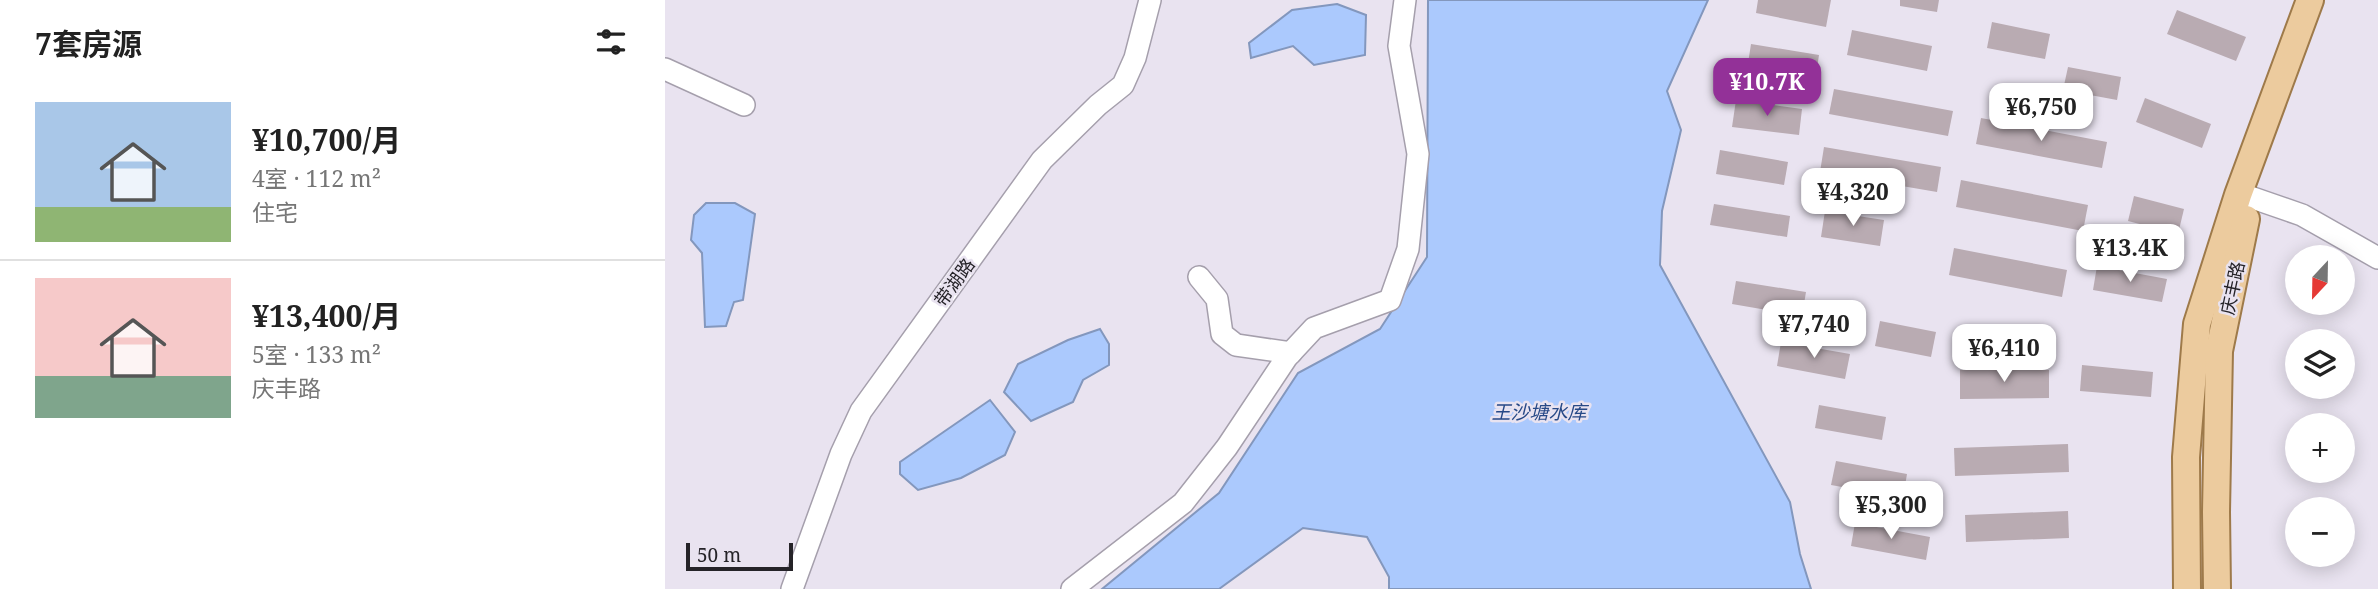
<!DOCTYPE html>
<html lang="zh">
<head>
<meta charset="utf-8">
<style>
	:root { --surface:#fff; --page:#f6f6f6; --text:#222; --muted:#767676; --line:#e0e0e0; --accent:#933198 }
	body { margin:0; font-family:"Noto Serif","Noto Sans SC",serif; background:var(--page); color:var(--text); height:100vh; display:flex; flex-direction:column; font-size:26px; white-space:nowrap }
	* { box-sizing:border-box; margin:0 }
	p { font-size:23px; color:var(--muted) }
	.icon { flex:none; width:38px; height:38px; fill:none; stroke:currentColor; stroke-width:2; stroke-linecap:round; stroke-linejoin:round }
	.map { position:relative; flex:1; overflow:hidden }
	.details { display:flex; flex-direction:column; background:var(--surface); width:665px }
	.details>* { flex:none }
	.needle { width:46px; rotate:202deg }
	.fabs { position:absolute; left:1620px; top:245px; display:grid; gap:14px }
	.fabs a { display:grid; place-items:center; width:70px; height:70px; border-radius:50%; background:var(--surface); box-shadow:0 4px 18px #0003; font-size:35px }
	.scale { position:absolute; left:21px; bottom:18px; width:107px; box-sizing:border-box; padding-left:7px; border:4px solid #252328; border-top:0; font-size:19px; line-height:24px; white-space:nowrap; color:#252328; -webkit-text-stroke:5px #e9e3f0; paint-order:stroke }
	.price { position:absolute; translate:-50% -60px; padding:0 16px; border-radius:14px; background:#fff; color:#222; font-size:23px; line-height:46px; filter:drop-shadow(0 2px 4px #0008) }
	.price::after { content:''; position:absolute; left:50%; top:42px; width:21px; height:16px; margin-left:-10px; background:inherit; clip-path:polygon(0 0,100% 0,50% 100%) }
	.price.active { background:var(--accent); color:#fff }
	ul { padding:0; list-style:none }
	li { display:flex; align-items:center; gap:21px; height:175px; padding:0 35px }
	li+li { border-top:2px solid var(--line) }
	li span { display:grid; place-items:center; flex:none; width:196px; height:140px; border-radius:0px; color:#555 }
	li>.icon { margin-inline-start:auto }
	span .icon { width:84px; height:84px; fill:#fffc; stroke-width:1 }
	li b { font-size:30px }
	h2 { display:flex; justify-content:space-between; align-items:center; height:84px; padding:0 35px; font-size:30px }
	main { display:flex; flex:1; min-height:0 }
	.map>svg:first-child { display:block }
	.water { fill:#abc9fd; stroke:#8397bd; stroke-width:2 }
	.building { fill:#b9abb2 }
	.lines { fill:none; stroke-linecap:round; stroke-linejoin:round }
	.minor-casing { stroke:#a59fac; stroke-width:24 }
	.major-casing { stroke:#9e7a4a; stroke-width:30 }
	.minor { stroke:#fff; stroke-width:21 }
	.major { stroke:#eccb9e; stroke-width:26 }
	.labels { text-anchor:middle; dominant-baseline:central; stroke-width:5; stroke-linejoin:round; paint-order:stroke }
	.street-label { font-size:18px; fill:#252328; stroke:#e9e3f0 }
	.water-label { font-size:19px; font-style:italic; fill:#274987; stroke:#e9e3f0 }
</style>
</head>
<body>
<main>
<section class="details">
<h2>7套房源<svg class="icon" aria-label="filters" viewBox="0 0 24 24"><path d="M4 7h16M4 17h16"/><circle cx="9" cy="7" r="2"/><circle cx="15" cy="17" r="2"/></svg></h2>
<ul>
<li><span style="background:linear-gradient(#a9c7e8 75%,#8fb573 0)"><svg class="icon" aria-label="home" viewBox="0 0 24 24"><path d="M3 11l9-7 9 7M6 9v11h12V9"/></svg></span><div><b>¥10,700/月</b><p>4室 · 112 m²</p><p>住宅</p></div></li>
<li><span style="background:linear-gradient(#f6c9c9 70%,#7fa58c 0)"><svg class="icon" aria-label="home" viewBox="0 0 24 24"><path d="M3 11l9-7 9 7M6 9v11h12V9"/></svg></span><div><b>¥13,400/月</b><p>5室 · 133 m²</p><p>庆丰路</p></div></li>
</ul>
</section>
<div class="map">
<svg width="1713" height="589" viewBox="0 0 1713 589">
	<rect width="100%" height="100%" fill="#e9e3f0"/>
	<g class="water">
		<path d="M 763,0 L 1043,0 L 1002,91 L 1016,130 L 997,211 L 995,265 L 1125,502 L 1135,554 L 1146,589 L 724,589 L 724,577 L 702,537 L 638,528 L 554,589 L 437,589 L 554,493 L 633,373 L 715,329 L 762,257 Z"/>
		<path d="M 672,4 L 701,15 L 700,55 L 649,65 L 628,46 L 586,58 L 584,43 L 627,10 Z"/>
		<path d="M 41,203 L 70,203 L 90,214 L 78,300 L 69,302 L 61,326 L 40,327 L 37,253 L 26,240 L 29,215 Z"/>
		<path d="M 435,329 L 444,344 L 444,365 L 418,380 L 408,402 L 366,421 L 339,392 L 353,364 L 403,340 Z"/>
		<path d="M 325,400 L 350,432 L 340,455 L 296,478 L 253,490 L 235,474 L 235,462 Z"/>
	</g>
	<g class="building">
		<path d="M 1093,0 L 1166,0 L 1161,27 L 1091,13 Z"/>
		<path d="M 1235,0 L 1274,0 L 1272,12 L 1235,6 Z"/>
		<path d="M 1512,10 L 1581,37 L 1571,61 L 1502,34 Z"/>
		<path d="M 1327,22 L 1385,34 L 1380,59 L 1322,48 Z"/>
		<path d="M 1187,30 L 1267,46 L 1262,71 L 1182,55 Z"/>
		<path d="M 1086,44 L 1154,55 L 1150,81 L 1082,70 Z"/>
		<path d="M 1403,67 L 1456,77 L 1452,100 L 1398,90 Z"/>
		<path d="M 1169,89 L 1288,111 L 1283,136 L 1164,114 Z"/>
		<path d="M 1480,98 L 1546,124 L 1537,148 L 1471,122 Z"/>
		<path d="M 1071,100 L 1137,109 L 1134,135 L 1067,127 Z"/>
		<path d="M 1316,118 L 1442,142 L 1437,168 L 1311,144 Z"/>
		<path d="M 1159,147 L 1276,167 L 1272,192 L 1155,172 Z"/>
		<path d="M 1055,150 L 1123,162 L 1119,185 L 1051,174 Z"/>
		<path d="M 1296,180 L 1423,205 L 1418,231 L 1291,207 Z"/>
		<path d="M 1469,196 L 1519,209 L 1513,234 L 1463,221 Z"/>
		<path d="M 1049,204 L 1125,216 L 1122,237 L 1045,225 Z"/>
		<path d="M 1160,211 L 1219,220 L 1215,246 L 1156,237 Z"/>
		<path d="M 1289,248 L 1402,270 L 1397,297 L 1284,275 Z"/>
		<path d="M 1432,266 L 1502,279 L 1497,302 L 1428,290 Z"/>
		<path d="M 1071,281 L 1141,292 L 1137,316 L 1067,304 Z"/>
		<path d="M 1215,321 L 1271,332 L 1266,357 L 1210,346 Z"/>
		<path d="M 1116,342 L 1185,354 L 1180,379 L 1112,366 Z"/>
		<path d="M 1417,365 L 1488,372 L 1486,397 L 1415,391 Z"/>
		<path d="M 1295,370 L 1384,370 L 1384,398 L 1295,399 Z"/>
		<path d="M 1154,405 L 1221,417 L 1217,440 L 1150,428 Z"/>
		<path d="M 1403,444 L 1404,472 L 1290,476 L 1289,448 Z"/>
		<path d="M 1171,461 L 1242,474 L 1238,498 L 1166,485 Z"/>
		<path d="M 1403,511 L 1404,538 L 1301,542 L 1300,515 Z"/>
		<path d="M 1190,523 L 1265,537 L 1261,560 L 1186,546 Z"/>
	</g>
	<g class="lines">
		<defs>
			<g id="minor">
				<path d="M 0,69 L 79,105"/>
				<path d="M 1585,197 L 1637,215 L 1713,258"/>
				<path d="M 534,277 L 552,299 L 557,334 L 571,345 L 626,353"/>
				<path d="M 127,589 L 176,454 L 196,411 L 377,160 L 433,105 L 458,85 L 470,58 L 485,0"/>
				<path d="M 407,589 L 518,503 L 562,447 L 622,357 L 649,328 L 725,300 L 743,249 L 753,154 L 734,46 L 740,0"/>
			</g>
			<g id="major">
				<path d="M 1522,589 L 1521,457 L 1532,324 L 1573,195 L 1645,0"/>
				<path d="M 1552,589 L 1551,512 L 1554,351 L 1581,219"/>
			</g>
		</defs>
		<use href="#minor" class="minor-casing"/>
		<use href="#major" class="major-casing"/>
		<use href="#minor" class="minor"/>
		<use href="#major" class="major"/>
	</g>
	<g class="labels">
		<g class="street-label">
			<text transform="translate(289 282) rotate(-54)">带湖路</text>
			<text transform="translate(1567 288) rotate(-78)">庆丰路</text>
		</g>
		<g class="water-label">
			<text x="874" y="412">王沙塘水库</text>
		</g>
	</g>
</svg>
<div class="fabs">
<a><svg class="needle" viewBox="-14 -14 28 28"><path d="M0-13l5 13h-10z" fill="#e53935"/><path d="M0 13l5-13h-10z" fill="#767676"/></svg></a>
<a><svg class="icon" aria-label="layers" viewBox="0 0 24 24"><path d="M12 4l9 5-9 5-9-5zM3 14l9 5 9-5"/></svg></a>
<a>+</a>
<a>−</a>
</div>
<div class="scale">50 m</div>
<b class="price active" style="left:1102px;top:118px">¥10.7K</b>
<b class="price" style="left:1376px;top:143px">¥6,750</b>
<b class="price" style="left:1188px;top:228px">¥4,320</b>
<b class="price" style="left:1465px;top:284px">¥13.4K</b>
<b class="price" style="left:1149px;top:360px">¥7,740</b>
<b class="price" style="left:1339px;top:384px">¥6,410</b>
<b class="price" style="left:1226px;top:541px">¥5,300</b>
</div>
</main>
</body>
</html>
